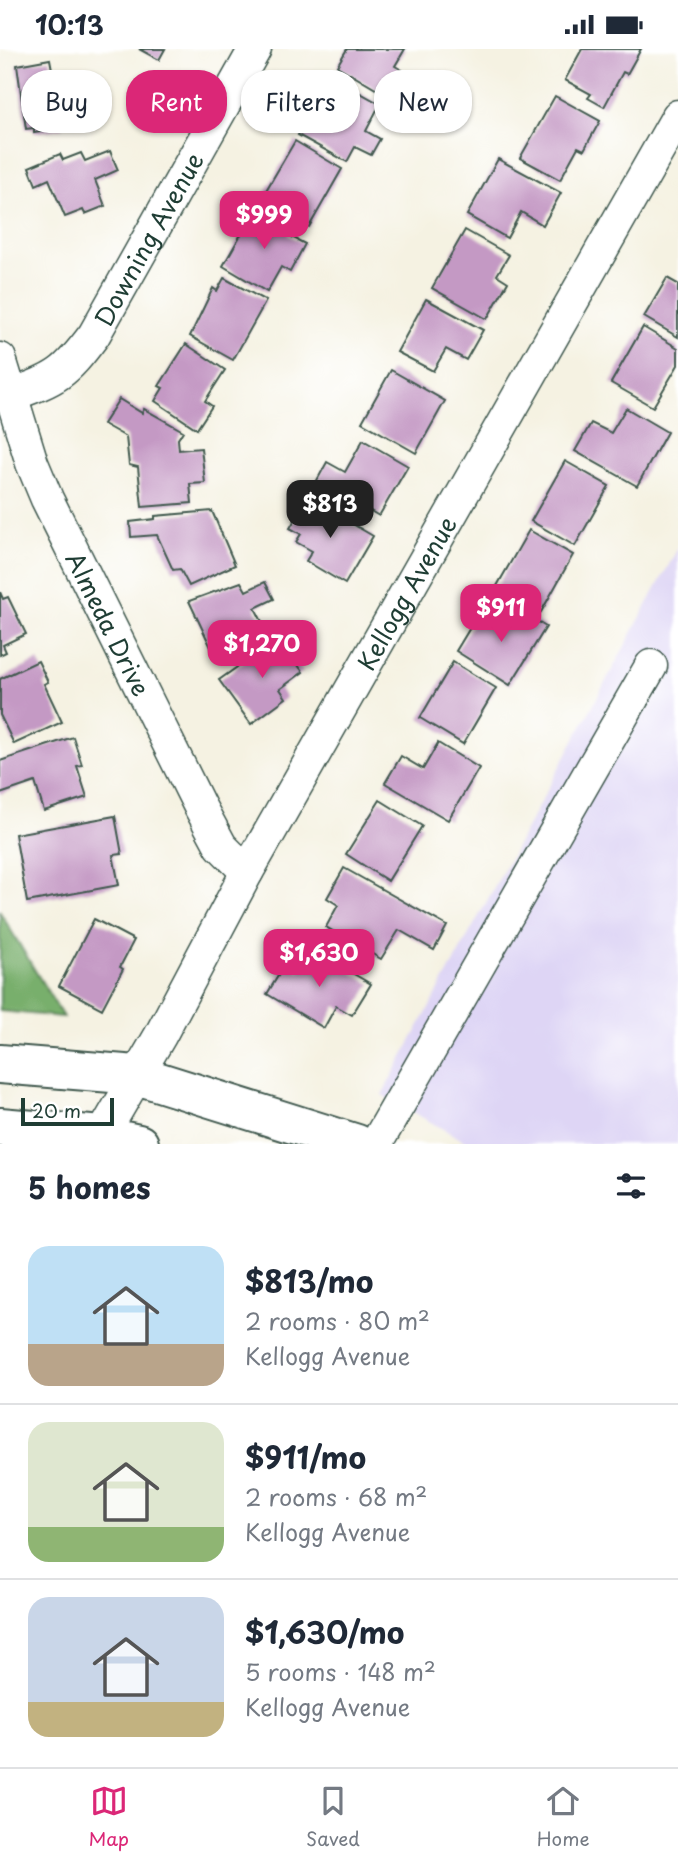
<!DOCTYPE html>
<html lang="en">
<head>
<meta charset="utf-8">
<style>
	:root { --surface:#fff; --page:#f2f2f3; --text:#1f2937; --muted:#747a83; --line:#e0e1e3; --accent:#db2777 }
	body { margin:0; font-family:"Playpen Sans",sans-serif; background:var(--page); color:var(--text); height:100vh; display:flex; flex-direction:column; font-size:26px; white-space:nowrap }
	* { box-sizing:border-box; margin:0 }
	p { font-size:23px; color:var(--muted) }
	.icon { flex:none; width:38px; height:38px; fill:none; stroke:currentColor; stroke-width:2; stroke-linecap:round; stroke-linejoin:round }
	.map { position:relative; height:1095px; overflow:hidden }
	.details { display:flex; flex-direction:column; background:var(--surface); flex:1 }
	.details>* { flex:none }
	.top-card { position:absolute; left:21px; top:21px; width:637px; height:63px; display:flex; gap:14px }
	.scale { position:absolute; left:21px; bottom:18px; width:93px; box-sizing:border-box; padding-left:7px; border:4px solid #1f3d34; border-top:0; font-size:19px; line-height:24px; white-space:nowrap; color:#1f3d34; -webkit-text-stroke:5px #fff; paint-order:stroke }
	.price { position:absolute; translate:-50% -60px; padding:0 16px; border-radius:14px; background:var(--accent); color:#fff; font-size:23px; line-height:46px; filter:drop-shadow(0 2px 4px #0008) }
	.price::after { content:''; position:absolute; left:50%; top:42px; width:21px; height:16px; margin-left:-10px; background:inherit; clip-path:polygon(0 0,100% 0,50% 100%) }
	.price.current { background:#222; color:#fff }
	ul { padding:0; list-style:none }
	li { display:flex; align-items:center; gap:21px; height:175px; padding:0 28px }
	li+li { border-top:2px solid var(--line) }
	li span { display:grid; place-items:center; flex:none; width:196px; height:140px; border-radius:21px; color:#555 }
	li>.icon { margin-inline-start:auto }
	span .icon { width:84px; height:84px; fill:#fffc; stroke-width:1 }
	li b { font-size:30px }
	h2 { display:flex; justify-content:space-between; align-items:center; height:84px; padding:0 28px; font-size:30px }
	.pill { padding:0 24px; border-radius:28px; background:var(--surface); box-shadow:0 2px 5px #0004; font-size:24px; line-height:63px }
	.pill.current { background:var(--accent); color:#fff }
	.status { display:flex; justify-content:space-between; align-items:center; height:49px; padding:0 35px; background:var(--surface); direction:ltr }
	.status svg { height:19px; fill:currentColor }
	.dock { display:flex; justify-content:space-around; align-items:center; height:98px; border-top:2px solid var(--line); background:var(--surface); font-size:19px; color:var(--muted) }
	.dock a { display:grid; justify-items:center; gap:4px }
	.dock .current { color:var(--accent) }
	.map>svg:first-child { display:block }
	.built { fill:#ded5f5 }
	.forest { fill:#78af6c; stroke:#4c7650; stroke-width:2 }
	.building { fill:#c499c4 }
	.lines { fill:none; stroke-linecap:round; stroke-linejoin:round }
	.minor-casing { stroke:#3f584e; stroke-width:35 }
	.major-casing { stroke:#3f584e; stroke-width:42 }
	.minor { stroke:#fff; stroke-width:32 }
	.major { stroke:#fff; stroke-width:38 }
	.labels { text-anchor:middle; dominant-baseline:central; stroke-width:5; stroke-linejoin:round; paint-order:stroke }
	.street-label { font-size:24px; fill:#1f3d34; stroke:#fff }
</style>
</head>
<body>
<div class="status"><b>10:13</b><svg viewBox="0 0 49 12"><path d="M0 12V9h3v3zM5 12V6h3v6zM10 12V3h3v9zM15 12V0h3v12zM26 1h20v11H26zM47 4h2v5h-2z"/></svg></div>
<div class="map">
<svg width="678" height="1095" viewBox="0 0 678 1095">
	<rect width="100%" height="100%" fill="#fff"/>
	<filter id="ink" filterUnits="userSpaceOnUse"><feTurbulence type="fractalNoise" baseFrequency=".0143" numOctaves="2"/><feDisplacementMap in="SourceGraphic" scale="14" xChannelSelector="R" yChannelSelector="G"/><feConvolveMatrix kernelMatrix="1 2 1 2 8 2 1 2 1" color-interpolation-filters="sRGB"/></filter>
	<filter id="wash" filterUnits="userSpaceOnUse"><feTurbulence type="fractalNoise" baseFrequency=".00686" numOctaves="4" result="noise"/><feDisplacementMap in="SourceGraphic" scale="28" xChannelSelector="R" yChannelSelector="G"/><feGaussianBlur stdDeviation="1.57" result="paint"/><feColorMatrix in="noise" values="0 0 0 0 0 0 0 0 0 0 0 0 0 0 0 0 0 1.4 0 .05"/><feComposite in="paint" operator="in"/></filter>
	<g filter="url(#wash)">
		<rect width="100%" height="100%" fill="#f5f2e2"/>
		<path class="built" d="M 678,499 L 678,1095 L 470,1095 L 382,1046 Z"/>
		<path class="forest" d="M 0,863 L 63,968 L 0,962 Z"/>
		<g id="blocks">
			<g class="building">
				<path d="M 139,0 L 165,0 L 159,11 Z"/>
				<path d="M 347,0 L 405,0 L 395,17 L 416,29 L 401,55 L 337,17 Z"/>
				<path d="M 582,0 L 641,0 L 627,25 L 623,23 L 604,58 L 588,49 L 591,45 L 565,31 Z"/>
				<path d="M 50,10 L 63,79 L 34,84 L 34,79 L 26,80 L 17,16 Z"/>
				<path d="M 330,27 L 380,55 L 366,82 L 380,90 L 371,106 L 355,98 L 347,113 L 298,86 Z"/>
				<path d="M 555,47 L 600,72 L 584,101 L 578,98 L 560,131 L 520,109 Z"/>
				<path d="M 295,92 L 342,120 L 309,178 L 261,150 Z"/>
				<path d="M 110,102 L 118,121 L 95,131 L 105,157 L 85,165 L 83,161 L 65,168 L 49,130 L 36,136 L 29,118 L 60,105 L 63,111 L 81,104 L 85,112 Z"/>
				<path d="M 498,110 L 561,144 L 543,176 L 521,163 L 507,189 L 467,166 Z"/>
				<path d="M 256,159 L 292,179 L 288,186 L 305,195 L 290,223 L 281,218 L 267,243 L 223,217 Z"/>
				<path d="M 465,181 L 509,206 L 497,226 L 508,233 L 487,270 L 432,239 Z"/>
				<path d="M 224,229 L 266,252 L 233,311 L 190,287 L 213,239 L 217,242 Z"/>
				<path d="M 667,229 L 678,235 L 678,288 L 644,268 Z"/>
				<path d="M 426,250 L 483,281 L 466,311 L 446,300 L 433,322 L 397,303 Z"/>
				<path d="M 643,278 L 678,299 L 678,316 L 653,358 L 611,334 Z"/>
				<path d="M 186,295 L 225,321 L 205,352 L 212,357 L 197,380 L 155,352 L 163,339 L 159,337 Z"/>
				<path d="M 391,321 L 445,352 L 416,404 L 362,373 Z"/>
				<path d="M 119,350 L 142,364 L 144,360 L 183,382 L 178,390 L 179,401 L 201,399 L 205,434 L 190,435 L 192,454 L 142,458 L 138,418 L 129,416 L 126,388 L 103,375 Z"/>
				<path d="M 626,359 L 667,383 L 637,437 L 575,402 L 591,374 L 611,384 Z"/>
				<path d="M 363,391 L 408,417 L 379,467 L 362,457 L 360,461 L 315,435 L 327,413 L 345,423 Z"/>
				<path d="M 565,412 L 609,437 L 575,497 L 531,472 Z"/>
				<path d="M 308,449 L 373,487 L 345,535 L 306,512 L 312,502 L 296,493 L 301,485 L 290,479 Z"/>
				<path d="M 212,462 L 235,516 L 189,537 L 180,520 L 173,521 L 157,486 L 131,488 L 130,473 L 155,470 L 155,467 Z"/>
				<path d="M 529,481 L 573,506 L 541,563 L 497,537 Z"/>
				<path d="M 241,533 L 246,542 L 265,533 L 274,550 L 255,559 L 268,584 L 217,611 L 189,552 Z"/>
				<path d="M 0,543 L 3,550 L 8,548 L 26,585 L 3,596 L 6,603 L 0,606 Z"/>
				<path d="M 516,560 L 546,578 L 510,636 L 456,602 L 479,564 L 504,580 Z"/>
				<path d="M 278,589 L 303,623 L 280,640 L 286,649 L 251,675 L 219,631 Z"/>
				<path d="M 38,612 L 48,633 L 44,635 L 62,673 L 14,695 L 0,666 L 0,630 Z"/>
				<path d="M 453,613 L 496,639 L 463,695 L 420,669 Z"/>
				<path d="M 73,688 L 82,716 L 77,717 L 87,748 L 44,762 L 35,733 L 0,745 L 0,712 Z"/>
				<path d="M 438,694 L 479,719 L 448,771 L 385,734 L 401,707 L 423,720 Z"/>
				<path d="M 380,751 L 422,777 L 388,832 L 346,805 Z"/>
				<path d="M 115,767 L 122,805 L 113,806 L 119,836 L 27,853 L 15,785 Z"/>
				<path d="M 344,819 L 447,877 L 434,901 L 399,881 L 381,910 L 326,878 L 338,856 L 327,849 Z"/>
				<path d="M 94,870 L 134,891 L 120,918 L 123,920 L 102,960 L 59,937 Z"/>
				<path d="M 312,901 L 371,935 L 352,966 L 336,957 L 324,979 L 267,945 L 286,914 L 300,923 Z"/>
			</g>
		</g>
	</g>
	<g filter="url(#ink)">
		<use href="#blocks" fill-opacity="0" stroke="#3f584e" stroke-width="2"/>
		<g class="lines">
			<defs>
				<g id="minor">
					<path id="s1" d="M 0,310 L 32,414 L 47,450 L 200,758 L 221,797 L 247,823"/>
					<path id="s2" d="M 11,346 C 58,329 64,326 94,286 L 255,0"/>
					<path id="s3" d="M 97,1095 L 160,987 L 247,823 L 678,67"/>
					<path d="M 376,1095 L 651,617"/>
				</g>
				<g id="major">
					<path d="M 0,1015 L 137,1026 L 357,1095"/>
					<path d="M 0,1078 L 102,1087 L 139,1095"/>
				</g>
			</defs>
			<use href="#minor" class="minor-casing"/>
			<use href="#major" class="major-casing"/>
			<use href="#minor" class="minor"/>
			<use href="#major" class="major"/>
		</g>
	</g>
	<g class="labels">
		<g class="street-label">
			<text stroke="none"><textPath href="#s2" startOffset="215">Downing Avenue</textPath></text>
			<text stroke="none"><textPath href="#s3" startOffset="632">Kellogg Avenue</textPath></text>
			<text stroke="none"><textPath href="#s1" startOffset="287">Almeda Drive</textPath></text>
		</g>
	</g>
</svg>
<div class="scale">20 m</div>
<b class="price" style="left:264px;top:202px">$999</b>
<b class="price current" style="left:330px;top:491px">$813</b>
<b class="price" style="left:501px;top:595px">$911</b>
<b class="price" style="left:262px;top:631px">$1,270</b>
<b class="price" style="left:319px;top:940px">$1,630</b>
<div class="top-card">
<a class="pill">Buy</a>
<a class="pill current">Rent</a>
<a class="pill">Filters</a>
<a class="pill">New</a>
</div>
</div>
<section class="details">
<h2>5 homes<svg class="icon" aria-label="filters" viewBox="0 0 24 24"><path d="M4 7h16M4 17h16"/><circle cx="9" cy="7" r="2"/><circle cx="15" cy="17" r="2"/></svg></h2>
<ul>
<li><span style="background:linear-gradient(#bfe0f5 70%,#b9a48a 0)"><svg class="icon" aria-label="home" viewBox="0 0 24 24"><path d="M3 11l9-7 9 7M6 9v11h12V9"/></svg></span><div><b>$813/mo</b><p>2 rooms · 80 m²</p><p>Kellogg Avenue</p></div></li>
<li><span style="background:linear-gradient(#dfe7d0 75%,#8fb573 0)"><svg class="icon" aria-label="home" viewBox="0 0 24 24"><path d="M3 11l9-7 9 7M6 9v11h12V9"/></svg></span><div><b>$911/mo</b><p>2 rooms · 68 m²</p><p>Kellogg Avenue</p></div></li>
<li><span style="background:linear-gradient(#c9d6e8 75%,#c2b280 0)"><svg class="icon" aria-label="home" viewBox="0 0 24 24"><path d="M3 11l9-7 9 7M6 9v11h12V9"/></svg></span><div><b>$1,630/mo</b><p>5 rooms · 148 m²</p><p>Kellogg Avenue</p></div></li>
</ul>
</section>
<nav class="dock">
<a class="current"><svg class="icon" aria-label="map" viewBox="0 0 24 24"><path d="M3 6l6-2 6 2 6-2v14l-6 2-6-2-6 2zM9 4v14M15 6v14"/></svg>Map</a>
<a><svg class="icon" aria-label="saved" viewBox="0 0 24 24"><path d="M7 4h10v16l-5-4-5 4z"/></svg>Saved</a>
<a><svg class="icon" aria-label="home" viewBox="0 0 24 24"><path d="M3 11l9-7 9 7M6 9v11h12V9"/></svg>Home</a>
</nav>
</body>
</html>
